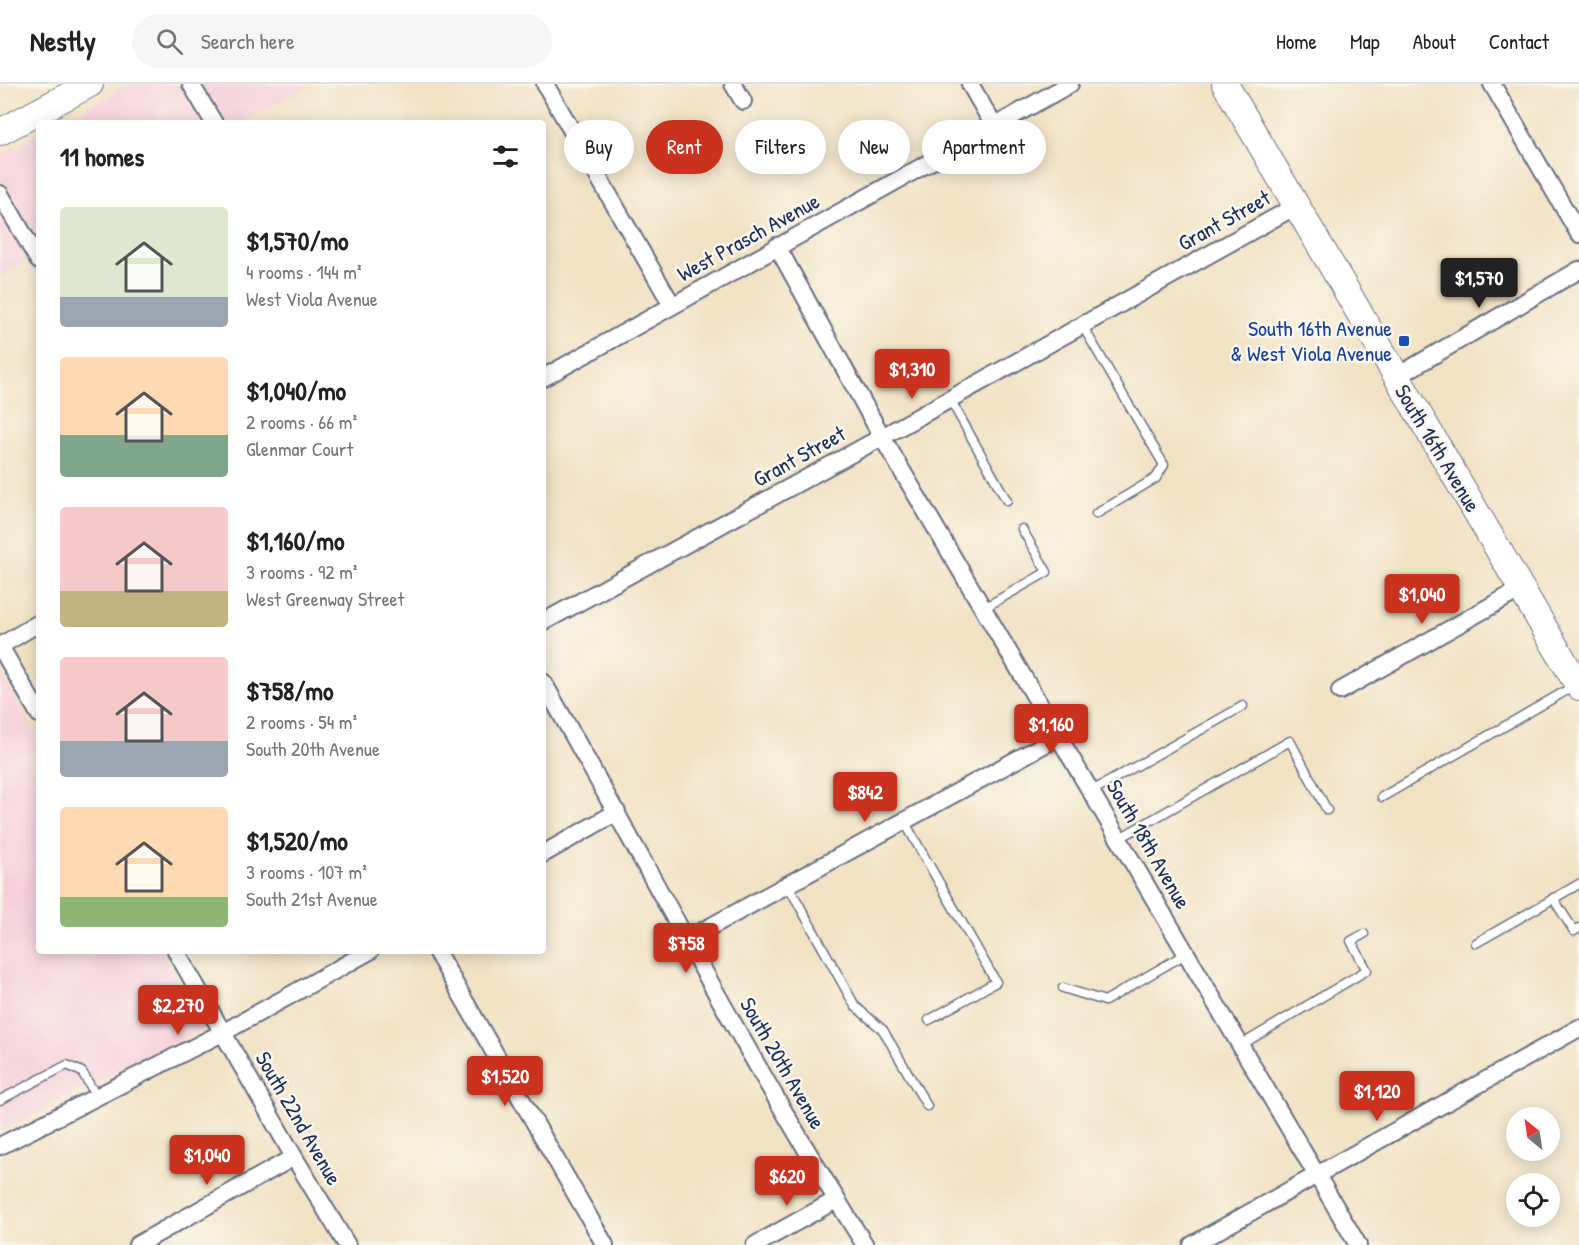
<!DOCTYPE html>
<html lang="en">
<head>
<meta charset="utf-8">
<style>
	:root { --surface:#fff; --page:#f6f6f6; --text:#222; --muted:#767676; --line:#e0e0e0; --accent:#c8321e }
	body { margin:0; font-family:"Patrick Hand",sans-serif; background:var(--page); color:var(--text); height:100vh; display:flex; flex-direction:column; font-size:22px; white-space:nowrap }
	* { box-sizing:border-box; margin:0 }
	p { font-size:20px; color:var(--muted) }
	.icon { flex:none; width:33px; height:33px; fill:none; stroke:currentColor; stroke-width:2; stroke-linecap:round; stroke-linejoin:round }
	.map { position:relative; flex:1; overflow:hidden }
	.panel { position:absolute; left:36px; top:36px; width:510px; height:834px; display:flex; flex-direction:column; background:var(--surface); border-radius:6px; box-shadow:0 3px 15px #0003 }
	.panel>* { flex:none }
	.top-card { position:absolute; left:564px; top:36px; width:570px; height:54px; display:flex; gap:12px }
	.needle { width:39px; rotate:330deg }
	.buttons { position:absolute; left:1506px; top:1023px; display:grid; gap:12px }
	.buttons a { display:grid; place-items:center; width:54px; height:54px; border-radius:50%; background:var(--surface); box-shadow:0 3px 15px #0003; font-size:30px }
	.price { position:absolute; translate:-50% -51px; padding:0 14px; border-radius:6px; background:var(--accent); color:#fff; font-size:20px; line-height:39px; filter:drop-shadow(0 2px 3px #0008) }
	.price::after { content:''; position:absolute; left:50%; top:36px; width:18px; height:14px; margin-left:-9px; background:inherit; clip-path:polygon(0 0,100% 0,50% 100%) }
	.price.active { background:#222; color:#fff }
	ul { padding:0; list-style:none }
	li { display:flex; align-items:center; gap:18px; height:150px; padding:0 24px }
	li span { display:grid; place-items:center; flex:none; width:168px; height:120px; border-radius:6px; color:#555 }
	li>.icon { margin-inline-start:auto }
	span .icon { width:72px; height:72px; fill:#fffc; stroke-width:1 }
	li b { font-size:26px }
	h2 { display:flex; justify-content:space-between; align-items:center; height:72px; padding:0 24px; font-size:26px }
	.chip { padding:0 21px; border-radius:27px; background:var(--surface); box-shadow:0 3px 15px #0003; font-size:21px; line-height:54px }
	.chip.active { background:var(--accent); color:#fff }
	header { display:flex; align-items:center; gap:36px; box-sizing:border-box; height:84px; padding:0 30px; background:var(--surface); border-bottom:2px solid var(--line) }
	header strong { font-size:28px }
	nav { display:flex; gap:33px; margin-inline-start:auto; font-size:21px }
	.search { width:420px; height:54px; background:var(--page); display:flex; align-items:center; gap:15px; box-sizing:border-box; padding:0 21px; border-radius:33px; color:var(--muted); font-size:22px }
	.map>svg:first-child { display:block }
	.built { fill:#f5cfdb }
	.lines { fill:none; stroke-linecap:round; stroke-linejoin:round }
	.service-casing { stroke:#666e82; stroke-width:11 }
	.minor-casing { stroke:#666e82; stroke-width:20 }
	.primary-casing { stroke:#666e82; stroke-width:28 }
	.service { stroke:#fff; stroke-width:8 }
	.minor { stroke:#fff; stroke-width:16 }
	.primary { stroke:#fff; stroke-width:26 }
	.transit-dot { fill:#1a4fb4; stroke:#fbf7ec; stroke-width:2 }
	.labels { text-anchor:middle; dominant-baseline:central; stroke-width:5; stroke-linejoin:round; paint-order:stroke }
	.street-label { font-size:22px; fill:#1b2f5e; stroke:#fbf7ec }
	.transit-label { font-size:22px; fill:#164399; stroke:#fbf7ec; text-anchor:end }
</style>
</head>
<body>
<header>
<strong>Nestly</strong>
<div class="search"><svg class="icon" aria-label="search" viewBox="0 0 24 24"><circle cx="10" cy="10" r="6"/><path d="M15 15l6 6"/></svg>Search here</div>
<nav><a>Home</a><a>Map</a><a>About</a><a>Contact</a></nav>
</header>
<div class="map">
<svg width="1579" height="1161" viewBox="0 0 1579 1161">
	<rect width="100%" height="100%" fill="#fbf7ec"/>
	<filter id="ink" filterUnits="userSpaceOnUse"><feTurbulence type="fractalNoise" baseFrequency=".0167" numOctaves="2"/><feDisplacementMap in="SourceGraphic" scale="12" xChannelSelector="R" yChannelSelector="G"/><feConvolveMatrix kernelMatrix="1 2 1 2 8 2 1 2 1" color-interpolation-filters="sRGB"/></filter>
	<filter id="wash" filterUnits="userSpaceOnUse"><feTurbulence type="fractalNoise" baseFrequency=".008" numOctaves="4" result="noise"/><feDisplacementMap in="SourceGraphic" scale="24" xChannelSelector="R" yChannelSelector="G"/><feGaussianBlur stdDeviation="1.35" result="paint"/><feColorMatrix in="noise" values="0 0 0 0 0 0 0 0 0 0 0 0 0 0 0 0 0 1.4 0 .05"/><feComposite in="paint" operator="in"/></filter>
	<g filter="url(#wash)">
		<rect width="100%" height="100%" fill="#f1e2c4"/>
		<g class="built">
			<path d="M 130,0 L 310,0 L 242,39 L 59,39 Z"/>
			<path d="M 39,50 L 39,170 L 0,193 L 0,72 Z"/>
			<path d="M 0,587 L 39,655 L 39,867 L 160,867 L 204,944 L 0,1047 Z"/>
		</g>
	</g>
	<g filter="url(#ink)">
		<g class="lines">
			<defs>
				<g id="service">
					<path d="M 1082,241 L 1164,381 L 1156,394 L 1096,430"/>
					<path d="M 950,315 L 1007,417"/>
					<path d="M 984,524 L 1047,488 L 1022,445"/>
					<path d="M 1092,707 L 1243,622"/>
					<path d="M 1382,713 L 1576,601"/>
					<path d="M 904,737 L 996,898 L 929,936"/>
					<path d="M 1120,754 L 1290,657 L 1327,726"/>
					<path d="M 788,801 L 855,922 L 883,946 L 927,1022"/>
					<path d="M 1553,814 L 1574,847 L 1579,844"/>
					<path d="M 1476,859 L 1579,800"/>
					<path d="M 1063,904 L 1105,917 L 1187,869"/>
					<path d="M 1241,961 L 1367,886 L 1351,857 L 1364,850"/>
					<path d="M 0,1016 L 67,981 L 82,988 L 97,1013"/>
				</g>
				<g id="minor">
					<path d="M 191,0 L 214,39"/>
					<path d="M 545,0 L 672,221"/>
					<path d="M 733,0 L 743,17"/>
					<path d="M 970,0 L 994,42"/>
					<path d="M 1492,0 L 1579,150"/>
					<path d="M 0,110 L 39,177"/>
					<path d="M 777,162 L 882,353 L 1358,1161"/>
					<path d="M 1396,293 L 1579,186"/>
					<path d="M 543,294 L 1070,0"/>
					<path d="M 543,538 L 882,353 L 1296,122"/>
					<path d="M 0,562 L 39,630"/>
					<path d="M 0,562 L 39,539"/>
					<path d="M 543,598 C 650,786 749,978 865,1161"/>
					<path d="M 1340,607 L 1521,505"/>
					<path d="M 543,770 L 617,728"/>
					<path d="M 686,856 L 1060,652"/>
					<path d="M 176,867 L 294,1073 L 347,1161"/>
					<path d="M 436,867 L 605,1161"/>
					<path d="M 0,1062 L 224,948 L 370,867"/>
					<path d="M 137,1161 L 294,1073"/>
					<path d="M 755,1161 L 836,1116"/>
					<path d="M 1192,1161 L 1579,944"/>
				</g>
				<g id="primary">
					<path d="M 1225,0 L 1579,603"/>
					<path d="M 0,48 L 90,0"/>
				</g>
			</defs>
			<use href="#service" class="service-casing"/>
			<use href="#minor" class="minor-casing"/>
			<use href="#primary" class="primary-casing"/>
			<use href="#service" class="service"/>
			<use href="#minor" class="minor"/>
			<use href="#primary" class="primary"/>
		</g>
	</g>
	<rect class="transit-dot" x="1398" y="251" width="12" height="12" rx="3"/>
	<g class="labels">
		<g class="street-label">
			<text transform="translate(1224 136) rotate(-29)">Grant Street</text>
			<text transform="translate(748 153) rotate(-29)">West Prasch Avenue</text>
			<text transform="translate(1438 364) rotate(59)">South 16th Avenue</text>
			<text transform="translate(799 372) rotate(-29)">Grant Street</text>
			<text transform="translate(1149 760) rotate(60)">South 18th Avenue</text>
			<text transform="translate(783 979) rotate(60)">South 20th Avenue</text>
			<text transform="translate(299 1034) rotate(60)">South 22nd Avenue</text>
		</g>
		<g class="transit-label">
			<text x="1392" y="244">South 16th Avenue<tspan x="1392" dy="25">&amp; West Viola Avenue</tspan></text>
		</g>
	</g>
</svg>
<div class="buttons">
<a><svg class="needle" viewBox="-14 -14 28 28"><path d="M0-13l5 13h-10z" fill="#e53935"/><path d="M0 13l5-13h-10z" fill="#767676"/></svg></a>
<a><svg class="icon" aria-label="locate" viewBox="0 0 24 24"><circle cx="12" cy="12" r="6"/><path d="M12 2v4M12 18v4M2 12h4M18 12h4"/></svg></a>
</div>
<b class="price active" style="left:1479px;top:225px">$1,570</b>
<b class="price" style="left:912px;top:316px">$1,310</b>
<b class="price" style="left:1422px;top:541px">$1,040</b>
<b class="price" style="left:1051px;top:671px">$1,160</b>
<b class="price" style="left:865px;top:739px">$842</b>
<b class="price" style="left:686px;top:890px">$758</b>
<b class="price" style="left:178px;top:952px">$2,270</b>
<b class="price" style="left:505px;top:1023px">$1,520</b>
<b class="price" style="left:1377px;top:1038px">$1,120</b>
<b class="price" style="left:207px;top:1102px">$1,040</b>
<b class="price" style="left:787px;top:1123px">$620</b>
<div class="top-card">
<a class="chip">Buy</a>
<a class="chip active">Rent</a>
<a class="chip">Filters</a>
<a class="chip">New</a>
<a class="chip">Apartment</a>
</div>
<section class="panel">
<h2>11 homes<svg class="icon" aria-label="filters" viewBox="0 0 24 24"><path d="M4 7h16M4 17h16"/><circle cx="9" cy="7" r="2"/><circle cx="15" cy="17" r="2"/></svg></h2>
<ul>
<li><span style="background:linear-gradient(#dfe7d0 75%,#9aa5b1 0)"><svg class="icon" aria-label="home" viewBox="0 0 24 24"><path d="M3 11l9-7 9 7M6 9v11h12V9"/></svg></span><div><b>$1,570/mo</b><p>4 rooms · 144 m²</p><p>West Viola Avenue</p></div></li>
<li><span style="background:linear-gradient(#ffd9b3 65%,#7fa58c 0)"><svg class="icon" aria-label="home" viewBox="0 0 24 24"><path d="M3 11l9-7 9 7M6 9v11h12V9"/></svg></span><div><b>$1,040/mo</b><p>2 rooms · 66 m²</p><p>Glenmar Court</p></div></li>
<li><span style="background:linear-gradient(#f6c9c9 70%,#c2b280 0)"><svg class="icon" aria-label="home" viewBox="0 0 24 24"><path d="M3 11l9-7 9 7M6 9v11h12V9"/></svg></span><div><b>$1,160/mo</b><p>3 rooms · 92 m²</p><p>West Greenway Street</p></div></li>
<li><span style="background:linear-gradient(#f6c9c9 70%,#9aa5b1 0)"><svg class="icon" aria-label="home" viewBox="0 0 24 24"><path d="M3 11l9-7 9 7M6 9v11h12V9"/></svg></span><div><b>$758/mo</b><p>2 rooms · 54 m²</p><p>South 20th Avenue</p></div></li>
<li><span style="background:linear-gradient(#ffd9b3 75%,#8fb573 0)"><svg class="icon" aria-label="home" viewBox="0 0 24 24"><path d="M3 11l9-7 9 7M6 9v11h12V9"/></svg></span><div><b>$1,520/mo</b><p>3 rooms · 107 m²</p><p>South 21st Avenue</p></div></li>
</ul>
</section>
</div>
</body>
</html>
